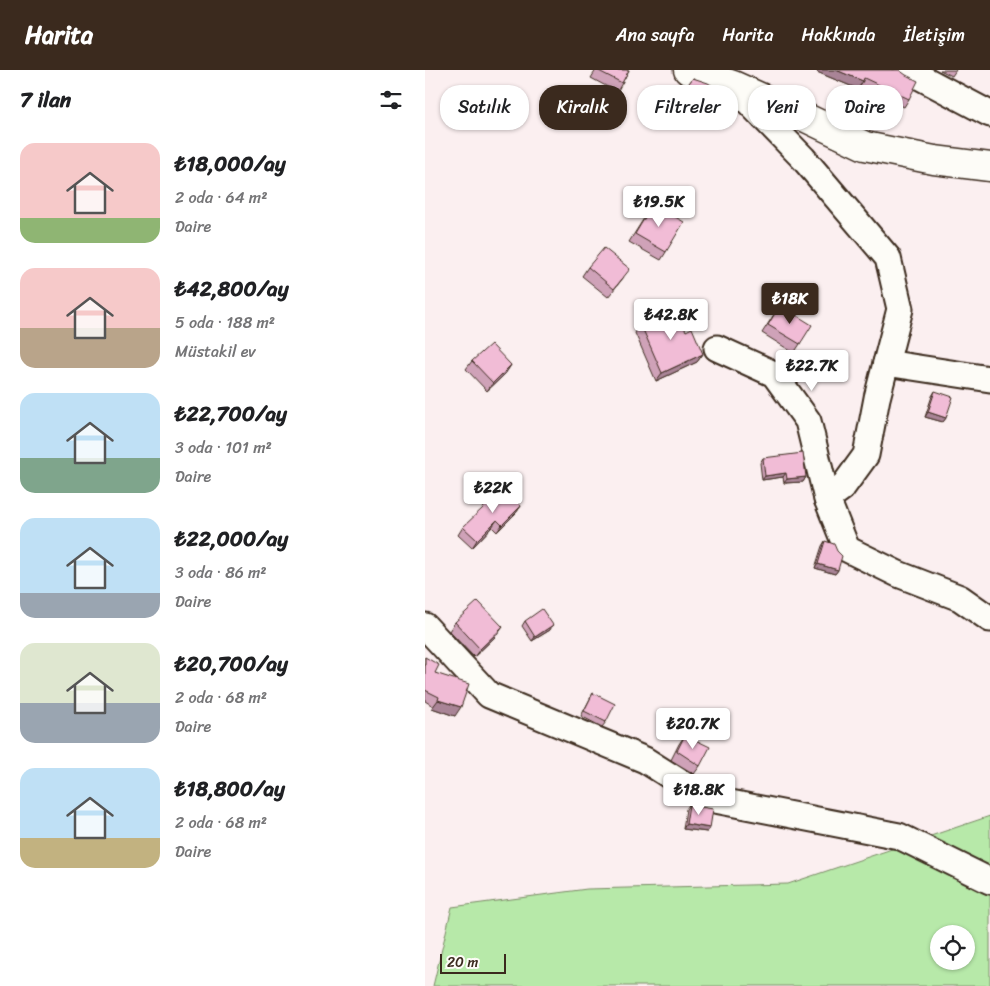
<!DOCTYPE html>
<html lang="tr">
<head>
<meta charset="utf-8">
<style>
	:root { --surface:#fff; --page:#f2f2f2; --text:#202124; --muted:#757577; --accent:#3b2a1e }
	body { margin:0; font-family:Sriracha,sans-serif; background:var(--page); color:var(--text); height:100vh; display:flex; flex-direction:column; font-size:19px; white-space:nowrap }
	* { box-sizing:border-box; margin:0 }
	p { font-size:16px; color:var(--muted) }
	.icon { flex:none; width:28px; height:28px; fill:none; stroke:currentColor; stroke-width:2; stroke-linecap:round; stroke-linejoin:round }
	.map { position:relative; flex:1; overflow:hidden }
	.details { display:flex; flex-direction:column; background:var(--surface); width:425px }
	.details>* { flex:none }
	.guide { position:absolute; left:15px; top:15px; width:475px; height:45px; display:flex; gap:10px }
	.tools { position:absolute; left:505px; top:855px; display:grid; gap:10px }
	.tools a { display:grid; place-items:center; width:45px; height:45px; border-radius:50%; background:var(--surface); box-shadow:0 1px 4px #0004; font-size:25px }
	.scale { position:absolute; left:15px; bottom:12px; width:66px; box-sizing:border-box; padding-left:5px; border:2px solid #3b2a1e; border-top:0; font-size:14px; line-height:18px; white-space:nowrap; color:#3b2a1e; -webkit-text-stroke:4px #fdfcf7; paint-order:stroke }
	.price { position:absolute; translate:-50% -42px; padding:0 11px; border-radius:5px; background:#fff; color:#222; font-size:16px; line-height:32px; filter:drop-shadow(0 1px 2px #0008) }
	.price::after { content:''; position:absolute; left:50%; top:30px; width:15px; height:11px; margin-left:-8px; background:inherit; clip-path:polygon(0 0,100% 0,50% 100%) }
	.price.active { background:var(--accent); color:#fff }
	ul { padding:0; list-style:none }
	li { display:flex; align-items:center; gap:15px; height:125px; padding:0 20px }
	li span { display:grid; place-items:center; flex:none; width:140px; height:100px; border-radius:15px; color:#555 }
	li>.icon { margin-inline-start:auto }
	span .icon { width:60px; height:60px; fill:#fffc; stroke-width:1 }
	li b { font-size:21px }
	h2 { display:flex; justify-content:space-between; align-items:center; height:60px; padding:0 20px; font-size:21px }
	.pill { padding:0 18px; border-radius:20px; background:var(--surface); box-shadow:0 1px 4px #0004; font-size:18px; line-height:45px }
	.pill.active { background:var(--accent); color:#fff }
	header { display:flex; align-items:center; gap:30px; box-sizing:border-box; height:70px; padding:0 25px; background:var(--accent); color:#fff }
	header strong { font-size:24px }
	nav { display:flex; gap:28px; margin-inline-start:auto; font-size:18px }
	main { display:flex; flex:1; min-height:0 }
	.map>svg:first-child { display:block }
	.green { fill:#b7e9a9; stroke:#798a64; fill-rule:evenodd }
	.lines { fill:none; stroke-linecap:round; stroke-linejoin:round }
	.minor-casing { stroke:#3b2a1e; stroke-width:29 }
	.tertiary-casing { stroke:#3b2a1e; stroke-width:31 }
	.minor { stroke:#fdfcf7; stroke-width:25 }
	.tertiary { stroke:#fdfcf7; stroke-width:28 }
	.wall { fill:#cfa2b8; stroke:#3b2a1e }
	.shaded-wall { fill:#a98496; stroke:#3b2a1e }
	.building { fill:#f1bcd6; stroke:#3b2a1e }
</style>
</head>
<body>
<header>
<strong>Harita</strong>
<nav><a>Ana sayfa</a><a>Harita</a><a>Hakkında</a><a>İletişim</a></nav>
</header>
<main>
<section class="details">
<h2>7 ilan<svg class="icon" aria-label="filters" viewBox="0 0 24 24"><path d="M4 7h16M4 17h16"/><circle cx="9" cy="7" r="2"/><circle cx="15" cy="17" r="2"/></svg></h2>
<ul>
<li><span style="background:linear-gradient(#f6c9c9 75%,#8fb573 0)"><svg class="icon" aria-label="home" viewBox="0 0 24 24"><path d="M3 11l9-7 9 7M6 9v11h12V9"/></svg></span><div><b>₺18,000/ay</b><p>2 oda · 64 m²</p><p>Daire</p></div></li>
<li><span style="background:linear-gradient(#f6c9c9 60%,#b9a48a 0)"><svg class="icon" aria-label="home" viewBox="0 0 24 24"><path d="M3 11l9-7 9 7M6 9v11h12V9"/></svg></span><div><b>₺42,800/ay</b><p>5 oda · 188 m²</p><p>Müstakil ev</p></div></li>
<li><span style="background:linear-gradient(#bfe0f5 65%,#7fa58c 0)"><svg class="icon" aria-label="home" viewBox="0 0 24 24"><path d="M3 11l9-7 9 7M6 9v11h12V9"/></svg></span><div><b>₺22,700/ay</b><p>3 oda · 101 m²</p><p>Daire</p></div></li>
<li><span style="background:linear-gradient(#bfe0f5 75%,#9aa5b1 0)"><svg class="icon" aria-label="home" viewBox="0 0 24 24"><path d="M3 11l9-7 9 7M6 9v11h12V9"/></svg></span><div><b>₺22,000/ay</b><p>3 oda · 86 m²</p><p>Daire</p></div></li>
<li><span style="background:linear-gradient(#dfe7d0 60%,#9aa5b1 0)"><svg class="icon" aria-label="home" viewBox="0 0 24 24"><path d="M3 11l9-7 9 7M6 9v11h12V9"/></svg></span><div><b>₺20,700/ay</b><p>2 oda · 68 m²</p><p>Daire</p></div></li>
<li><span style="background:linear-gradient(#bfe0f5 70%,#c2b280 0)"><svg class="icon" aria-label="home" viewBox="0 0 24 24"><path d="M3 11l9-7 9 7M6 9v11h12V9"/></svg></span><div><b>₺18,800/ay</b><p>2 oda · 68 m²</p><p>Daire</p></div></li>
</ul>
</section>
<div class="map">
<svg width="565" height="916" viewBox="0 0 565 916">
	<rect width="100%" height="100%" fill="#fbeff0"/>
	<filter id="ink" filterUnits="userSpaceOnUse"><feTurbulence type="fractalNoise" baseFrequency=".02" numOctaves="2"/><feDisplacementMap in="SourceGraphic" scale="10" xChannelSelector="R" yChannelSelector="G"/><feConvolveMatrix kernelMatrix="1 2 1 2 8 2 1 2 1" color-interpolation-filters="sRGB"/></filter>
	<g filter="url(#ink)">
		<path class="green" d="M 565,746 L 565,916 L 8,916 L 27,837 L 162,819 L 363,814 ZM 514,864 L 541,864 L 541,891 L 514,891 Z"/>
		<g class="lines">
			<defs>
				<g id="minor">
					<path d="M 482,0 L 565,44"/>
					<path d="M 309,17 L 378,88 L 463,188 L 475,239 L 452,328 L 441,385 L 417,418 L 402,429 L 422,479 L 473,504 L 535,528 L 565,549"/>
					<path d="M 292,278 L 349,304 L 383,351 L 402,429"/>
					<path d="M 461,293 L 565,309"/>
					<path d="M 0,556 L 64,625 L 220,690 L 280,728 L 474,766 L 565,811"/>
				</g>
				<path id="tertiary" d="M 263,0 L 308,15 L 373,44 L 440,76 L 509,90 L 565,97"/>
			</defs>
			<use href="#minor" class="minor-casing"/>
			<use href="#tertiary" class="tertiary-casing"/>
			<use href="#minor" class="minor"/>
			<use href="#tertiary" class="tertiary"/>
		</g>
		<g class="wall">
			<path d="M 171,0 L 204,0 L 197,13 L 192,22 L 166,8 Z"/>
			<path d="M 393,0 L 474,0 L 484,29 L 479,37 L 435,16 L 433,19 L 392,2 Z"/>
			<path d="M 515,0 L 531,0 L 527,6 Z"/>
			<path d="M 268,8 L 291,18 L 265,55 L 244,40 Z"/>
			<path d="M 228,134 L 241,182 L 236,190 L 204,172 Z"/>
			<path d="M 163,197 L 199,207 L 183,227 L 157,206 Z"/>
			<path d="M 355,235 L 375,274 L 369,283 L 337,263 Z"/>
			<path d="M 216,255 L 261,261 L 278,284 L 272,292 L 231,311 L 210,263 Z"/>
			<path d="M 47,291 L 86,295 L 80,304 L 62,321 L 41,299 Z"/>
			<path d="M 510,321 L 521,348 L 518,352 L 500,347 L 507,326 Z"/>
			<path d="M 338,388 L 381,407 L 378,412 L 359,413 L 358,407 L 337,410 L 335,393 Z"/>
			<path d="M 96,436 L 91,443 L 72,462 L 67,457 L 47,478 L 33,465 L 38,457 Z"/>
			<path d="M 400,471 L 413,500 L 410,504 L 390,498 L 397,476 Z"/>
			<path d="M 100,551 L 125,560 L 107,571 L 97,556 Z"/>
			<path d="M 30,552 L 72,565 L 49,587 L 24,561 Z"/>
			<path d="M 0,587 L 10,603 L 30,646 L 7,638 L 8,636 L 0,631 Z"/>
			<path d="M 168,623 L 181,652 L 177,657 L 156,646 Z"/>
			<path d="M 260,665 L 275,696 L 269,704 L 246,690 L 254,674 Z"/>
			<path d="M 264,735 L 285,758 L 282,762 L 258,759 L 261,739 Z"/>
		</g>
		<g class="shaded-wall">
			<path d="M 393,0 L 411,0 L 438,11 L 433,19 L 392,2 Z"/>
			<path d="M 278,284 L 272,292 L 231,311 L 237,303 Z"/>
			<path d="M 86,295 L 80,304 L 62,321 L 68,313 Z"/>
			<path d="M 503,342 L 521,348 L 518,352 L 500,347 Z"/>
			<path d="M 361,403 L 358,407 L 337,410 L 340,406 Z"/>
			<path d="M 381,407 L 378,412 L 359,413 L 362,409 Z"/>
			<path d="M 96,436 L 91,443 L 72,462 L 77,455 Z"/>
			<path d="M 72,450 L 67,457 L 47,478 L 52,470 Z"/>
			<path d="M 393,494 L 413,500 L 410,504 L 390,498 Z"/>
			<path d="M 128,555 L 125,560 L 107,571 L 110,567 Z"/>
			<path d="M 78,557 L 72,565 L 49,587 L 55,579 Z"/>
			<path d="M 13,630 L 36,637 L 30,646 L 7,638 Z"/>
			<path d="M 261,754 L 285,758 L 282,762 L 258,759 Z"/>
		</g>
		<g class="building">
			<path d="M 172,0 L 204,0 L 197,13 Z"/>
			<path d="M 411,0 L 474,0 L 481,5 L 493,11 L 484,29 L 439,8 L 438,11 Z"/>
			<path d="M 268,8 L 283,13 L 291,18 L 270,46 L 250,31 Z"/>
			<path d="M 228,134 L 259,152 L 241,182 L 210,164 Z"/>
			<path d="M 179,178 L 205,199 L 189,219 L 163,197 Z"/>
			<path d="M 355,235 L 387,255 L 375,274 L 343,255 Z"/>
			<path d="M 250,239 L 261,261 L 267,258 L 278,284 L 237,303 L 216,255 Z"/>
			<path d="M 66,274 L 86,295 L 68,313 L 47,291 Z"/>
			<path d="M 510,321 L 528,327 L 521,348 L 503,342 Z"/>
			<path d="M 378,383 L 381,407 L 362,409 L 361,403 L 340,406 L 338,388 Z"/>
			<path d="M 79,418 L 96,436 L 77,455 L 72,450 L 52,470 L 38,457 Z"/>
			<path d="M 400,471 L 409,474 L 412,481 L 417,486 L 413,500 L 393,494 Z"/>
			<path d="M 53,531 L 78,557 L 55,579 L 30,552 Z"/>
			<path d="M 117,539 L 128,555 L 110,567 L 100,551 Z"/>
			<path d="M 0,587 L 14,595 L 10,603 L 44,614 L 36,637 L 13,630 L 14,627 L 0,620 Z"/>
			<path d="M 168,623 L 190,634 L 181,652 L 159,641 Z"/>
			<path d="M 260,665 L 285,677 L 275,696 L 252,681 Z"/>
			<path d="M 264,735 L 288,739 L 285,758 L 261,754 Z"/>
		</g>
	</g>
</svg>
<div class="tools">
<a><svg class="icon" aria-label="locate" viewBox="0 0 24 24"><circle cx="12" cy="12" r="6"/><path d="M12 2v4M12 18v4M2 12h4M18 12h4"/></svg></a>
</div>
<div class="scale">20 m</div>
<b class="price" style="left:234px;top:158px">₺19.5K</b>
<b class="price active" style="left:365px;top:255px">₺18K</b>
<b class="price" style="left:246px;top:271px">₺42.8K</b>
<b class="price" style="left:387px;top:322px">₺22.7K</b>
<b class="price" style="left:68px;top:444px">₺22K</b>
<b class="price" style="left:268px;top:680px">₺20.7K</b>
<b class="price" style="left:274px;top:746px">₺18.8K</b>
<div class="guide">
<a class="pill">Satılık</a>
<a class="pill active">Kiralık</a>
<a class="pill">Filtreler</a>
<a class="pill">Yeni</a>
<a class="pill">Daire</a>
</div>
</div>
</main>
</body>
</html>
